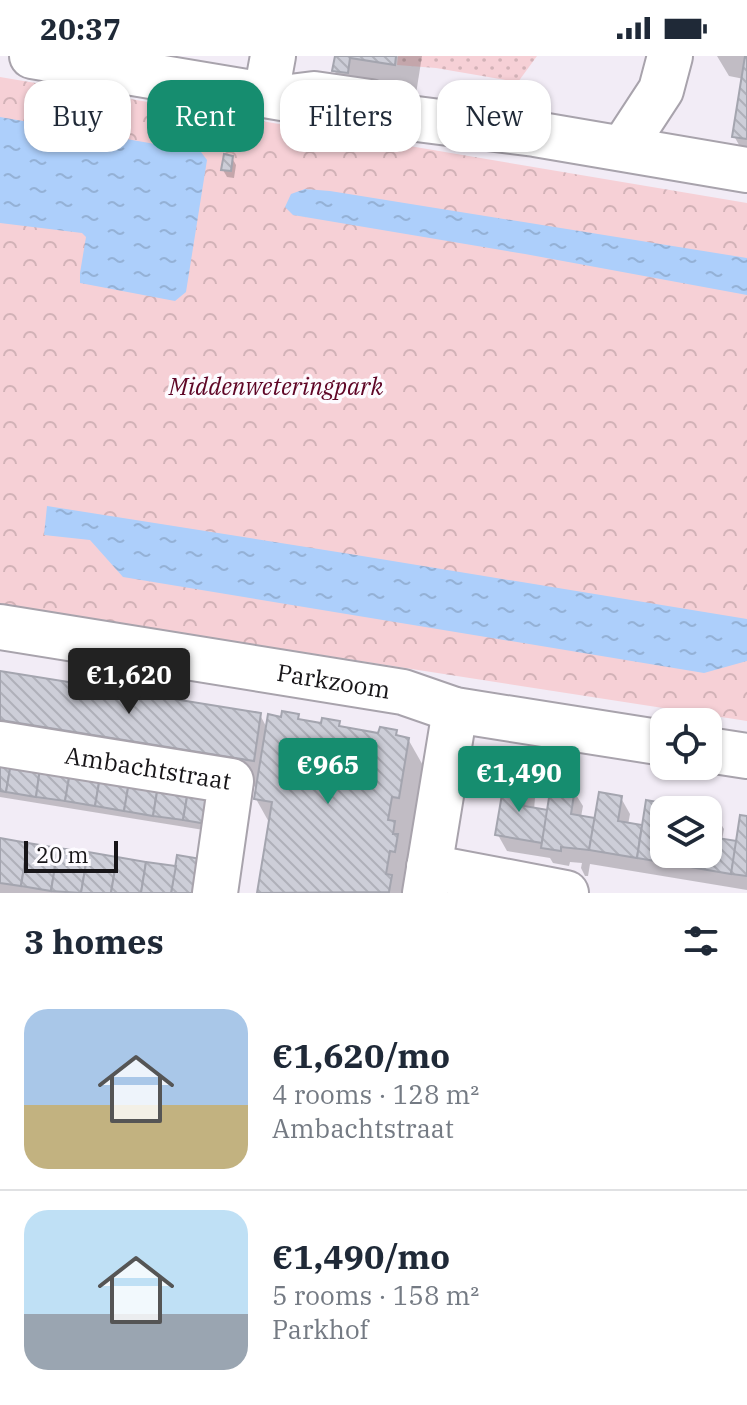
<!DOCTYPE html>
<html lang="en">
<head>
<meta charset="utf-8">
<style>
	:root { --surface:#fff; --page:#f6f6f7; --text:#1f2937; --muted:#747a83; --line:#e0e1e3; --accent:#168d6f }
	body { margin:0; font-family:"IBM Plex Serif",serif; background:var(--page); color:var(--text); height:100vh; display:flex; flex-direction:column; font-size:30px; white-space:nowrap }
	* { box-sizing:border-box; margin:0 }
	p { font-size:26px; color:var(--muted) }
	.icon { flex:none; width:44px; height:44px; fill:none; stroke:currentColor; stroke-width:2; stroke-linecap:round; stroke-linejoin:round }
	.map { position:relative; height:837px; overflow:hidden }
	.sheet { display:flex; flex-direction:column; background:var(--surface); flex:1 }
	.sheet>* { flex:none }
	.hud { position:absolute; left:24px; top:24px; width:700px; height:72px; display:flex; gap:16px }
	.fabs { position:absolute; left:650px; top:652px; display:grid; gap:16px }
	.fabs a { display:grid; place-items:center; width:72px; height:72px; border-radius:16px; background:var(--surface); box-shadow:0 2px 6px #0004; font-size:40px }
	.scale { position:absolute; left:24px; bottom:20px; width:94px; box-sizing:border-box; padding-left:8px; border:4px solid #171518; border-top:0; font-size:22px; line-height:28px; white-space:nowrap; color:#171518; -webkit-text-stroke:6px #fdfbff; paint-order:stroke }
	.price { position:absolute; translate:-50% -68px; padding:0 18px; border-radius:8px; background:var(--accent); color:#fff; font-size:26px; line-height:52px; filter:drop-shadow(0 2px 4px #0008) }
	.price::after { content:''; position:absolute; left:50%; top:48px; width:24px; height:18px; margin-left:-12px; background:inherit; clip-path:polygon(0 0,100% 0,50% 100%) }
	.price.current { background:#222; color:#fff }
	ul { padding:0; list-style:none }
	li { display:flex; align-items:center; gap:24px; height:200px; padding:0 24px }
	li+li { border-top:2px solid var(--line) }
	li span { display:grid; place-items:center; flex:none; width:224px; height:160px; border-radius:24px; color:#555 }
	li>.icon { margin-inline-start:auto }
	span .icon { width:96px; height:96px; fill:#fffc; stroke-width:1 }
	li b { font-size:34px }
	h2 { display:flex; justify-content:space-between; align-items:center; height:96px; padding:0 24px; font-size:34px }
	.tag { padding:0 28px; border-radius:24px; background:var(--surface); box-shadow:0 2px 6px #0004; font-size:28px; line-height:72px }
	.tag.current { background:var(--accent); color:#fff }
	.status { display:flex; justify-content:space-between; align-items:center; height:56px; padding:0 40px; background:var(--surface); direction:ltr }
	.status svg { height:22px; fill:currentColor }
	.map>svg:first-child { display:block }
	.grass { fill:url(#grass-dots) }
	.park { fill:url(#park-crowns) }
	.water { fill:url(#water-ripples) }
	.shadow { fill:#0003 }
	.building { fill:url(#building-back-hatch); stroke:#a4a5af; stroke-width:2 }
	.lines { fill:none; stroke-linecap:round; stroke-linejoin:round }
	.minor-casing { stroke:#a8a3ac; stroke-width:48 }
	.minor { stroke:#fff; stroke-width:44 }
	.labels { text-anchor:middle; dominant-baseline:central; stroke-width:7; stroke-linejoin:round; paint-order:stroke }
	.park-label { font-size:24px; font-style:italic; fill:#5e0525; stroke:#fdfbff }
	.street-label { font-size:24px; fill:#171518; stroke:#fdfbff }
</style>
</head>
<body>
<div class="status"><b>20:37</b><svg viewBox="0 0 49 12"><path d="M0 12V9h3v3zM5 12V6h3v6zM10 12V3h3v9zM15 12V0h3v12zM26 1h20v11H26zM47 4h2v5h-2z"/></svg></div>
<div class="map">
<svg width="747" height="837" viewBox="0 0 747 837">
	<defs>
		<pattern id="grass-dots" width="8" height="8" patternUnits="userSpaceOnUse" patternTransform="scale(2)"><rect width="8" height="8" fill="#f6d0d6"/><path d="M2 2h.1M6 6h.1" fill="none" stroke="#d2b2b7" stroke-width="1.8" stroke-linecap="round"/></pattern>
		<pattern id="park-crowns" width="20" height="18" patternUnits="userSpaceOnUse" patternTransform="scale(2)"><rect width="20" height="18" fill="#f6d0d6"/><path d="M2 6a3 3 0 1 1 6 0M12 15a3 3 0 1 1 6 0" fill="none" stroke="#d2b2b7"/></pattern>
		<pattern id="water-ripples" width="26" height="14" patternUnits="userSpaceOnUse" patternTransform="scale(2)"><rect width="26" height="14" fill="#adcffb"/><path d="M2 4q2-2 4 0t4 0M15 11q2-2 4 0t4 0" fill="none" stroke="#94b1d6"/></pattern>
		<pattern id="building-back-hatch" width="6" height="6" patternUnits="userSpaceOnUse" patternTransform="scale(2)"><rect width="6" height="6" fill="#cdced8"/><path d="M-1 5l2 2M0 0l6 6M5-1l2 2" fill="none" stroke="#afb0b9"/></pattern>
	</defs>
	<rect width="100%" height="100%" fill="#f2ecf6"/>
	<path class="grass" d="M 398,0 L 537,0 L 518,26 L 436,12 L 397,9 Z"/>
	<path class="park" d="M 0,21 L 747,147 L 747,665 L 0,549 Z"/>
	<g class="water">
		<path d="M 0,61 L 201,96 L 207,104 L 186,236 L 175,245 L 80,227 L 80,217 L 86,181 L 82,177 L 0,167 Z"/>
		<path d="M 305,133 L 330,135 L 747,202 L 747,239 L 525,198 L 293,159 L 285,151 L 291,138 Z"/>
		<path d="M 47,450 L 350,498 L 747,563 L 747,605 L 704,617 L 123,521 L 90,484 L 44,479 Z"/>
	</g>
	<g class="shadow">
		<path d="M 337,0 L 422,0 L 415,44 L 355,51 L 334,14 Z"/>
		<path d="M 717,0 L 747,0 L 747,103 L 734,80 L 744,23 L 729,20 Z"/>
		<path d="M 232,102 L 236,109 L 234,122 L 227,121 L 223,114 Z"/>
		<path d="M 0,617 L 260,659 L 267,672 L 283,663 L 298,660 L 301,666 L 323,669 L 338,667 L 342,673 L 380,679 L 396,676 L 399,682 L 408,683 L 429,720 L 419,778 L 412,777 L 409,793 L 415,803 L 410,837 L 259,837 L 270,768 L 256,743 L 258,731 L 0,689 Z"/>
		<path d="M 0,707 L 216,742 L 216,776 L 0,741 Z"/>
		<path d="M 526,726 L 535,742 L 534,754 L 549,756 L 573,734 L 583,750 L 581,761 L 596,764 L 621,742 L 630,758 L 628,769 L 644,772 L 668,749 L 670,754 L 664,754 L 664,798 L 708,798 L 708,756 L 714,757 L 724,773 L 722,784 L 737,787 L 747,762 L 747,834 L 590,808 L 588,820 L 585,820 L 581,812 L 582,807 L 570,806 L 569,810 L 553,807 L 550,802 L 507,795 L 498,779 Z"/>
		<path d="M 0,784 L 212,837 L 0,837 Z"/>
	</g>
	<g class="building">
		<path d="M 335,0 L 396,0 L 395,9 L 350,2 L 348,17 L 332,15 Z"/>
		<path d="M 745,0 L 747,0 L 747,83 L 732,81 Z"/>
		<path d="M 224,98 L 233,100 L 231,115 L 221,114 Z"/>
		<path d="M 0,615 L 261,657 L 254,705 L 0,664 Z"/>
		<path d="M 282,655 L 299,658 L 298,663 L 321,667 L 322,662 L 340,665 L 339,670 L 378,677 L 380,671 L 397,674 L 396,679 L 409,682 L 399,742 L 392,741 L 388,764 L 395,765 L 393,778 L 398,778 L 395,796 L 390,795 L 386,818 L 392,819 L 389,836 L 257,837 L 272,746 L 254,743 L 268,658 L 281,661 Z"/>
		<path d="M 0,705 L 11,707 L 6,736 L 0,735 Z"/>
		<path d="M 11,707 L 40,712 L 36,741 L 6,736 Z"/>
		<path d="M 40,712 L 70,716 L 65,745 L 36,741 Z"/>
		<path d="M 70,716 L 100,721 L 95,750 L 65,745 Z"/>
		<path d="M 100,721 L 129,726 L 124,755 L 95,750 Z"/>
		<path d="M 505,721 L 527,725 L 524,750 L 548,754 L 542,787 L 495,779 Z"/>
		<path d="M 129,726 L 158,730 L 153,760 L 124,755 Z"/>
		<path d="M 551,729 L 575,732 L 571,758 L 595,762 L 589,794 L 561,791 L 561,795 L 541,792 Z"/>
		<path d="M 158,730 L 188,735 L 183,764 L 153,760 Z"/>
		<path d="M 188,735 L 217,740 L 213,769 L 183,764 Z"/>
		<path d="M 599,736 L 622,740 L 618,765 L 642,769 L 637,802 L 589,794 Z"/>
		<path d="M 646,744 L 669,748 L 668,754 L 664,754 L 664,798 L 686,798 L 684,810 L 637,802 Z"/>
		<path d="M 693,752 L 716,755 L 711,781 L 737,785 L 731,818 L 684,810 L 686,798 L 708,798 L 708,754 L 692,754 Z"/>
		<path d="M 740,759 L 747,760 L 747,820 L 731,818 Z"/>
		<path d="M 0,782 L 28,787 L 21,830 L 0,827 Z"/>
		<path d="M 28,787 L 58,792 L 51,835 L 21,830 Z"/>
		<path d="M 58,792 L 88,796 L 81,837 L 51,835 Z"/>
		<path d="M 88,796 L 117,801 L 111,837 L 81,837 Z"/>
		<path d="M 177,799 L 207,804 L 202,837 L 171,837 Z"/>
		<path d="M 117,801 L 146,806 L 141,837 L 111,837 Z"/>
		<path d="M 146,806 L 176,810 L 171,837 L 141,837 Z"/>
	</g>
	<g class="lines">
		<defs>
			<g id="minor">
				<path d="M 32,0 L 282,42 L 314,38 L 370,46 L 401,61 L 535,78 L 747,114"/>
				<path d="M 266,38 L 273,0"/>
				<path d="M 623,92 L 661,34 L 670,0"/>
				<path id="s1" d="M 0,571 L 403,636 L 455,654 L 664,687"/>
				<path id="s2" d="M 0,688 L 231,725 L 215,837"/>
				<path d="M 708,694 L 747,700"/>
				<path d="M 429,811 L 566,837"/>
				<path d="M 425,837 L 455,654"/>
			</g>
		</defs>
		<use href="#minor" class="minor-casing"/>
		<use href="#minor" class="minor"/>
	</g>
	<g class="labels">
		<g class="park-label">
			<text x="276" y="330">Middenweteringpark</text>
		</g>
		<g class="street-label">
			<text stroke="none"><textPath href="#s1" startOffset="338">Parkzoom</textPath></text>
			<text stroke="none"><textPath href="#s2" startOffset="150">Ambachtstraat</textPath></text>
		</g>
	</g>
</svg>
<div class="fabs">
<a><svg class="icon" aria-label="locate" viewBox="0 0 24 24"><circle cx="12" cy="12" r="6"/><path d="M12 2v4M12 18v4M2 12h4M18 12h4"/></svg></a>
<a><svg class="icon" aria-label="layers" viewBox="0 0 24 24"><path d="M12 4l9 5-9 5-9-5zM3 14l9 5 9-5"/></svg></a>
</div>
<div class="scale">20 m</div>
<b class="price current" style="left:129px;top:660px">€1,620</b>
<b class="price" style="left:328px;top:750px">€965</b>
<b class="price" style="left:519px;top:758px">€1,490</b>
<div class="hud">
<a class="tag">Buy</a>
<a class="tag current">Rent</a>
<a class="tag">Filters</a>
<a class="tag">New</a>
</div>
</div>
<section class="sheet">
<h2>3 homes<svg class="icon" aria-label="filters" viewBox="0 0 24 24"><path d="M4 7h16M4 17h16"/><circle cx="9" cy="7" r="2"/><circle cx="15" cy="17" r="2"/></svg></h2>
<ul>
<li><span style="background:linear-gradient(#a9c7e8 60%,#c2b280 0)"><svg class="icon" aria-label="home" viewBox="0 0 24 24"><path d="M3 11l9-7 9 7M6 9v11h12V9"/></svg></span><div><b>€1,620/mo</b><p>4 rooms · 128 m²</p><p>Ambachtstraat</p></div></li>
<li><span style="background:linear-gradient(#bfe0f5 65%,#9aa5b1 0)"><svg class="icon" aria-label="home" viewBox="0 0 24 24"><path d="M3 11l9-7 9 7M6 9v11h12V9"/></svg></span><div><b>€1,490/mo</b><p>5 rooms · 158 m²</p><p>Parkhof</p></div></li>
</ul>
</section>
</body>
</html>
